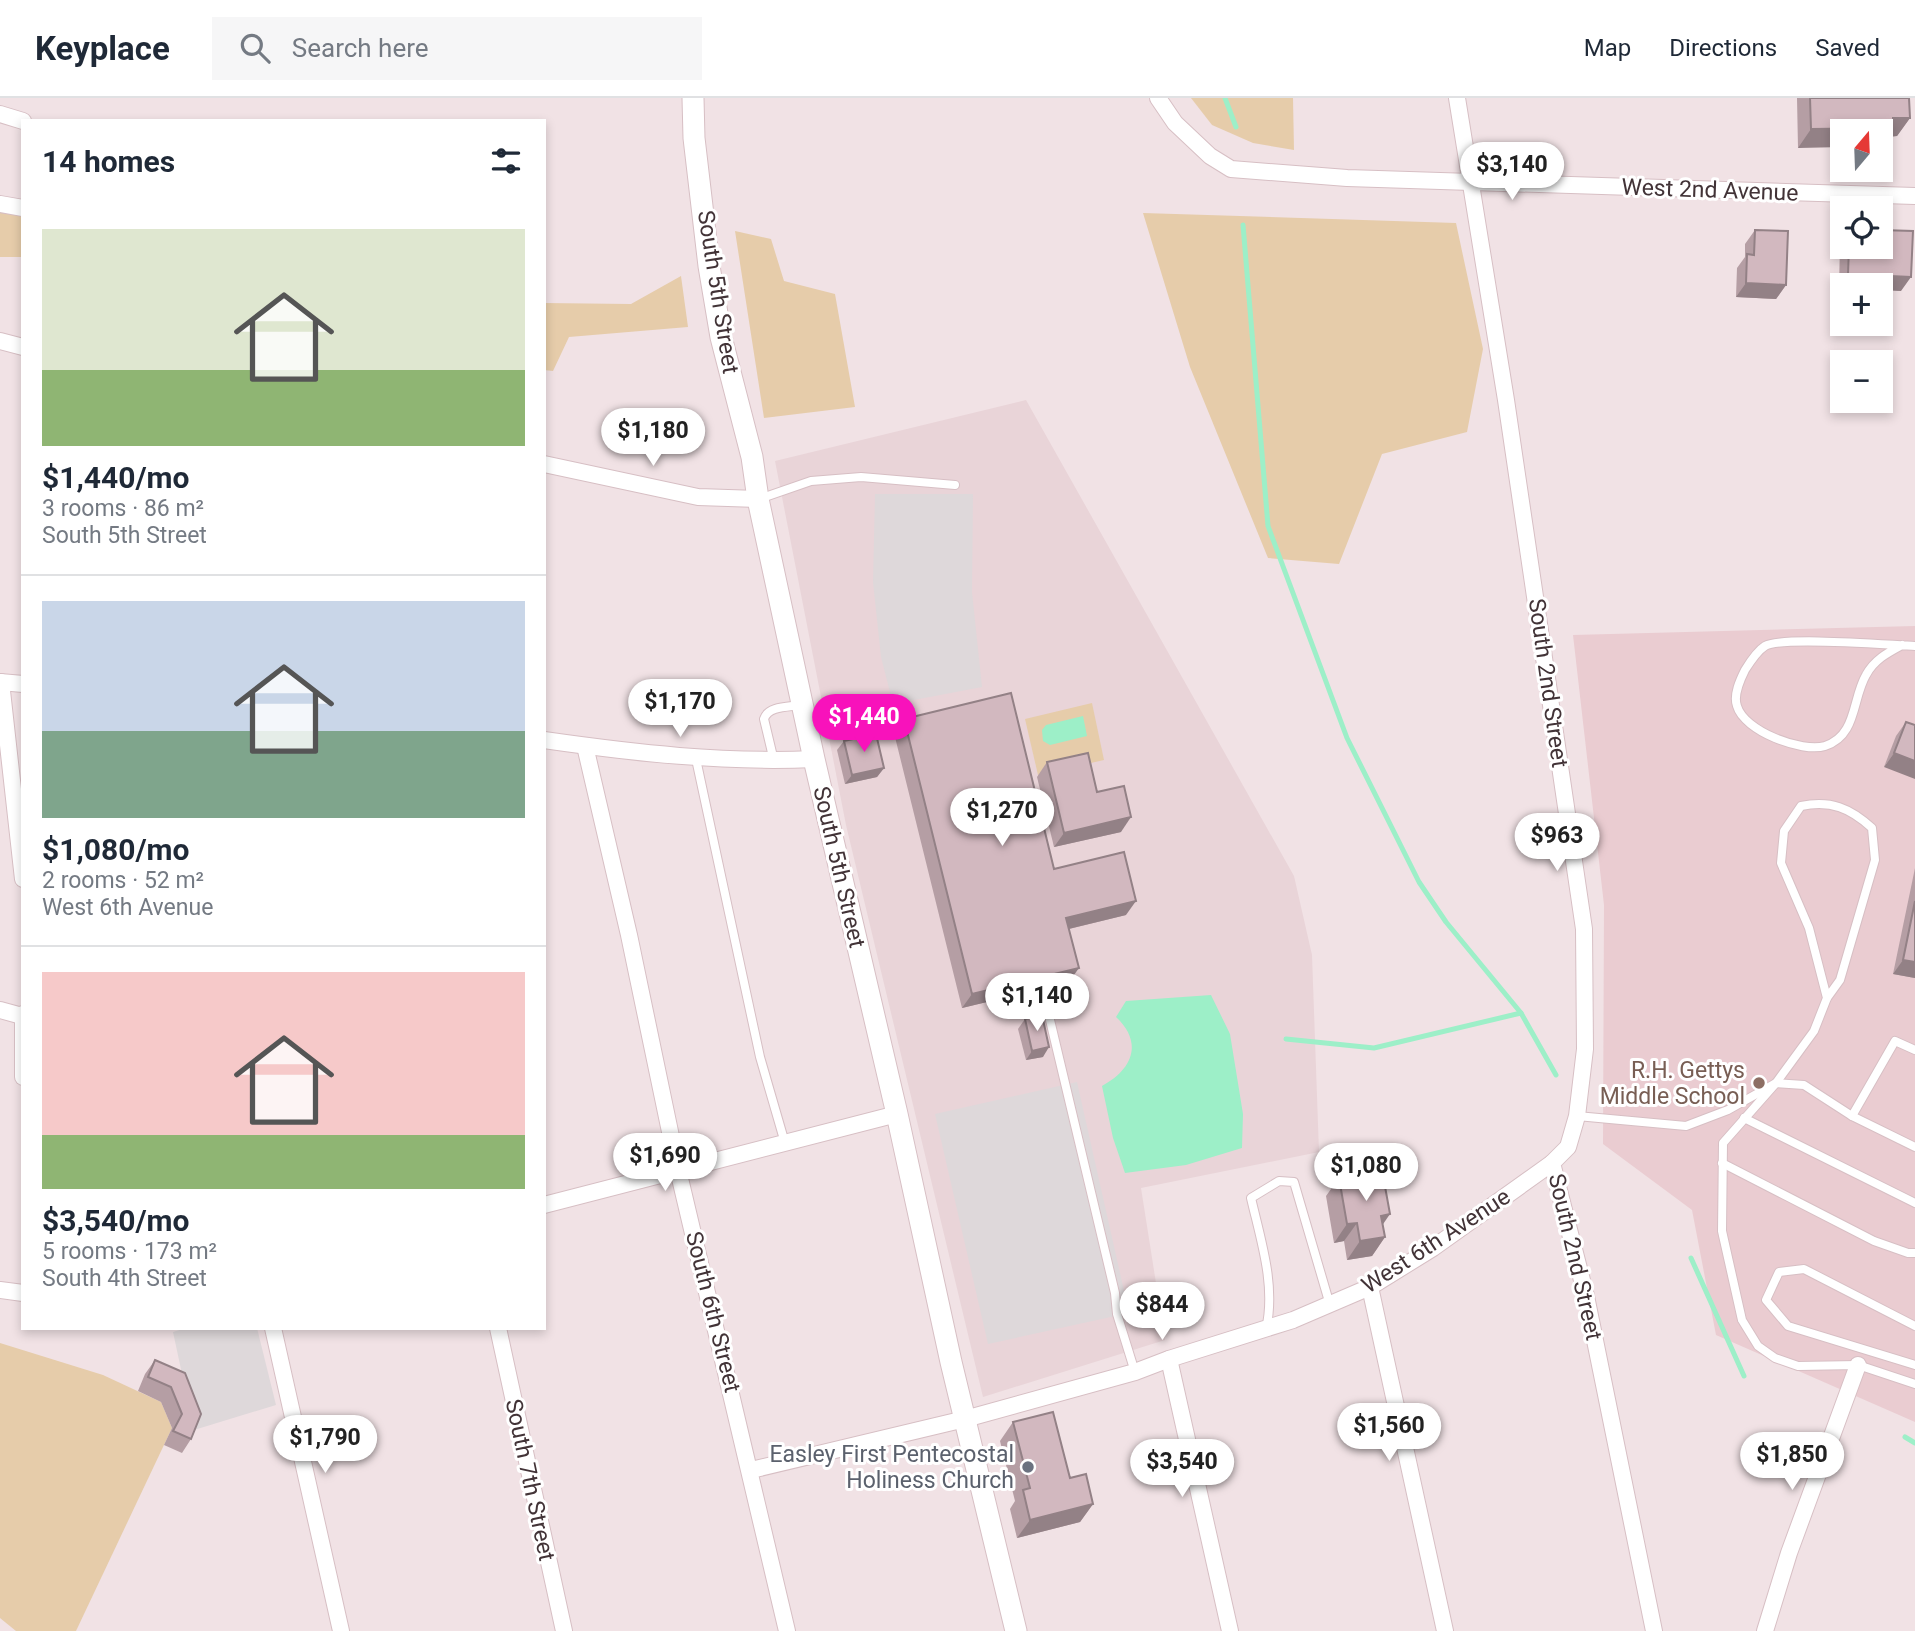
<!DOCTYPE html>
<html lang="en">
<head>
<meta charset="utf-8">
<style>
	:root { --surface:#fff; --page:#f6f6f7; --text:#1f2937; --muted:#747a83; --line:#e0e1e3; --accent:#f812bb }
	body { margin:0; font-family:Roboto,sans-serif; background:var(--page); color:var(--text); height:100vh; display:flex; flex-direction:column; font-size:26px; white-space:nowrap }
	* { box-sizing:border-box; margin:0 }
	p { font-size:23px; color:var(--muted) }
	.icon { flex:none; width:38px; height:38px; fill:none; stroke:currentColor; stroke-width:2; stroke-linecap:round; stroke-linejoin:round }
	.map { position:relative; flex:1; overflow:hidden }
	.panel { position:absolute; left:21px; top:21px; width:525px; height:1211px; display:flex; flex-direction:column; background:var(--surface); border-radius:0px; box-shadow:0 4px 10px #0003 }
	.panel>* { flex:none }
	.needle { width:46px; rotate:19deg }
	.tools { position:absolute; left:1830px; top:21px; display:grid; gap:14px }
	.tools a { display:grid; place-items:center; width:63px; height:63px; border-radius:0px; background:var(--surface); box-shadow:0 4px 10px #0003; font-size:35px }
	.price { position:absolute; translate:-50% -60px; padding:0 16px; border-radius:24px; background:#fff; color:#222; font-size:23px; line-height:46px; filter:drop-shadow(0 2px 4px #0008) }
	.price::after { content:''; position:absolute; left:50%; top:42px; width:21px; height:16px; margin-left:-10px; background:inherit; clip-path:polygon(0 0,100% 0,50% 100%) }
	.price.selected { background:var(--accent); color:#fff }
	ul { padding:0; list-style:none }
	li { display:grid; align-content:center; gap:14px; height:371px; padding:0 21px }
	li+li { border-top:2px solid var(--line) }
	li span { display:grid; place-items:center; height:217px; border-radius:0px; color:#555 }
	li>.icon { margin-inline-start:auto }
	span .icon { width:126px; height:126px; fill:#fffc; stroke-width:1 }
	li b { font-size:30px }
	h2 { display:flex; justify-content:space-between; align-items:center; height:84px; padding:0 21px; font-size:30px }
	header { display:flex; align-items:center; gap:42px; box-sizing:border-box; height:98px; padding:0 35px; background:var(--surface); border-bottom:2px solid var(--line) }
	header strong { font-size:33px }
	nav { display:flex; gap:38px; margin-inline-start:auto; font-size:24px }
	.search { width:490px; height:63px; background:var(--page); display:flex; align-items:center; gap:18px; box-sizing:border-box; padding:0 24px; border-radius:0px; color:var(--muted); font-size:26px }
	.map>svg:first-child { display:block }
	.residential { fill:#e9d4d8 }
	.education { fill:#eaccd1 }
	.green { fill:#e6ccaa }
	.parking { fill:#ded8da }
	.water { fill:#9defc8 }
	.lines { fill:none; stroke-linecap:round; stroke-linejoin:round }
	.stream { stroke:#9defc8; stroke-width:5 }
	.service-casing { stroke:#d7bfc4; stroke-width:10 }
	.minor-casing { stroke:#d7bfc4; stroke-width:18 }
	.tertiary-casing { stroke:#d7bfc4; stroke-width:23 }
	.service { stroke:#fff; stroke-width:8 }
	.minor { stroke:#fff; stroke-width:16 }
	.tertiary { stroke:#fff; stroke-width:21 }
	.wall { fill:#b59ea4 }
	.shaded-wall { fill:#938186 }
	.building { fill:#d2b8bf; stroke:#938186; stroke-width:2 }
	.education-dot { fill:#8d6e63; stroke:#fff; stroke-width:2.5 }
	.worship-dot { fill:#6b7280; stroke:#fff; stroke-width:2.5 }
	.labels { text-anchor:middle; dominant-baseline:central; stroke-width:6; stroke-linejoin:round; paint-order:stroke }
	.street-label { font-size:23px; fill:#423337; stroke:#fff }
	.education-label { font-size:23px; fill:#785e54; stroke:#fff; text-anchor:end }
	.worship-label { font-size:23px; fill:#5b616d; stroke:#fff; text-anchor:end }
</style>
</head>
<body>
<header>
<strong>Keyplace</strong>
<div class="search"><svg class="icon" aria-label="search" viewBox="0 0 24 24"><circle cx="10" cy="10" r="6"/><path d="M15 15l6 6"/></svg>Search here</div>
<nav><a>Map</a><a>Directions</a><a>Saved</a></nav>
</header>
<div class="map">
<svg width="1915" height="1533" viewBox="0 0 1915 1533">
	<rect width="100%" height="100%" fill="#f1e2e5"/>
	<path class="residential" d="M 1026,302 L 1294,778 L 1312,857 L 1319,1054 L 1141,1090 L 1165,1242 L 983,1299 L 846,727 L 775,363 Z"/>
	<path class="education" d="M 1915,528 L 1915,1324 L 1716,1237 L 1692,1112 L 1603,1046 L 1604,807 L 1573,537 Z"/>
	<g class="green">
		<path d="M 1191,0 L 1293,0 L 1294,52 L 1253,45 L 1212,27 Z"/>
		<path d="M 23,109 L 23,159 L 0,159 L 0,111 Z"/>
		<path d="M 1143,115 L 1456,125 L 1483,251 L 1467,334 L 1382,356 L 1339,466 L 1268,460 L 1190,269 Z"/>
		<path d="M 735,133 L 771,141 L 784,183 L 835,196 L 855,309 L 764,320 Z"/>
		<path d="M 681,178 L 688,229 L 569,239 L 553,273 L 544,272 L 544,205 L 631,206 Z"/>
		<path d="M 1092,605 L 1104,662 L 1038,677 L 1025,621 Z"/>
		<path d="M 0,1245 L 103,1277 L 161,1304 L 172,1330 L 76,1533 L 16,1533 L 0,1520 Z"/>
	</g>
	<g class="parking">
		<path d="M 875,396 L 973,396 L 972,494 L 982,589 L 893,606 L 881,559 L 873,484 Z"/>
		<path d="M 1077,984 L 1129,1215 L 988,1246 L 935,1016 Z"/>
		<path d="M 186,1230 L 257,1230 L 276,1307 L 194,1332 L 173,1234 Z"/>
	</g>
	<g class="water">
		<path d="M 1083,618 L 1087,638 L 1050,647 L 1043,643 L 1042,632 L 1046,627 Z"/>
		<path d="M 1211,897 L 1230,936 L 1243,1016 L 1242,1050 L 1186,1067 L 1125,1075 L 1113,1040 L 1102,988 C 1132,972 1144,945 1116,919 L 1126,903 Z"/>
	</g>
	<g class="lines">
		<g class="stream">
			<path d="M 1225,0 L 1236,29"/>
			<path d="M 1243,127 L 1268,428 L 1347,640 L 1419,784 L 1446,824 L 1521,915 L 1556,977"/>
			<path d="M 1286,941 L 1374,950 L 1521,915"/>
			<path d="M 1691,1160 L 1744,1278"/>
			<path d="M 1905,1339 L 1915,1345"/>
		</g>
		<defs>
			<g id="service">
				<path d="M 759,401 L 811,383 L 861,379 L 955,387"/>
				<path d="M 1902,547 C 1887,555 1874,562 1866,577 C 1852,601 1857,638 1825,648 C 1802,655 1744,633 1737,608 C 1733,597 1740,582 1745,572 C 1750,564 1757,553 1765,548 C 1782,538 1889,547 1915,548"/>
				<path d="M 696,661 L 760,959 L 785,1045"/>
				<path d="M 774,663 L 764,621 C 768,608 788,609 800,607"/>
				<path d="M 1827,900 L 1809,830 L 1781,765 L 1784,733 L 1801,708 C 1831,702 1850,710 1872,730 L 1875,762 L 1840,882 L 1827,900 L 1814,933 L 1776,985 L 1723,1045 L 1722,1133 L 1742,1222 L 1758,1248 L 1775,1260 L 1798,1268 L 1858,1267 L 1915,1286"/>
				<path d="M 1050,922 L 1115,1195 L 1117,1216 L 1135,1274"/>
				<path d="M 1577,1018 L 1686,1028 L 1728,1012 L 1776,985 L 1804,987 L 1852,1018 L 1915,1049"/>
				<path d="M 1852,1018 L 1895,943 L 1915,952"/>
				<path d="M 1744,1020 L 1915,1105"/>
				<path d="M 1722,1065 L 1874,1143 L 1908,1155 L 1915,1155"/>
				<path d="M 1915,1228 L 1804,1171 L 1779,1174 L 1766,1202 L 1788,1228 L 1915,1267"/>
				<path d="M 1266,1231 C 1276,1188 1261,1143 1251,1100 L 1279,1083 L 1294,1084 L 1330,1207"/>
			</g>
			<g id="minor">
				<path d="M 1158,0 L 1175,25 L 1210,58 L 1231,71 L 1347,80 L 1915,98"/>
				<path d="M 1457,0 L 1506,302 L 1584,831 L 1585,951 L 1577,1018 L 1568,1049 L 1552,1065 L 1586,1198 L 1654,1533"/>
				<path d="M 0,16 L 23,23"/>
				<path d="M 0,106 L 23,110"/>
				<path d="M 0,243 L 23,249"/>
				<path d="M 544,366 L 698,399 L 758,401"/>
				<path d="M 0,584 L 23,586"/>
				<path d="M 1,584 L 23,781"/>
				<path d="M 544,642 C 635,655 723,665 814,661"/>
				<path d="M 585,648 L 629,837 L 678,1072 L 787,1533"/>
				<path d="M 0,912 L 22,918"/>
				<path d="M 23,916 L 23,979"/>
				<path d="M 544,1107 L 897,1016"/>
				<path d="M 1370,1189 L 1445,1533"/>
				<path d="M 0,1192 L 23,1195"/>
				<path d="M 273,1230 L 341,1533"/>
				<path d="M 498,1230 L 564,1533"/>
				<path d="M 1169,1261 L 1230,1533"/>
				<path d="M 751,1372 L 965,1321 L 1135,1274 L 1169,1261 L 1293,1222 L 1370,1189 L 1433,1150 L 1552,1065"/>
				<path d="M 1765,1533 L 1789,1455 L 1858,1267"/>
			</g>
			<path id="tertiary" d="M 693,0 L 694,40 L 709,168 L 721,239 L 752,359 L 758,401 L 814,661 L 897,1016 L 951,1264 L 1016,1533"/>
		</defs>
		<use href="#service" class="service-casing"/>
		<use href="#minor" class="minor-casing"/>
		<use href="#tertiary" class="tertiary-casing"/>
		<use href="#service" class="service"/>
		<use href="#minor" class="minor"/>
		<use href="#tertiary" class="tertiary"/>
	</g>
	<g class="wall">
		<path d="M 1797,0 L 1909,0 L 1910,20 L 1897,38 L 1887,39 L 1881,46 L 1881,33 L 1798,50 Z"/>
		<path d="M 1755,132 L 1786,187 L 1776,201 L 1736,199 L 1737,170 L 1745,159 L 1745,146 Z"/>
		<path d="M 1843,141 L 1843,149 L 1881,149 L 1901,193 L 1843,187 L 1843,191 L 1839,190 L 1840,145 Z"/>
		<path d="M 904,621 L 1054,771 L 1126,817 L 1069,831 L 1069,884 L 962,910 L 894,635 Z"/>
		<path d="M 1906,624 L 1915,627 L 1884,669 L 1896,638 Z"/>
		<path d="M 844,643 L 884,670 L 877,679 L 845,686 L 837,652 Z"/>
		<path d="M 1047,664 L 1097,694 L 1121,734 L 1054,749 L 1037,679 Z"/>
		<path d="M 1915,770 L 1915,880 L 1893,876 Z"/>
		<path d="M 1025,921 L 1043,959 L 1026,962 L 1018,931 Z"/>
		<path d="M 1339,1080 L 1383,1127 L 1385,1139 L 1372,1158 L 1347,1162 L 1344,1143 L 1334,1145 L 1326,1098 Z"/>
		<path d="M 155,1262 L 185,1275 L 191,1341 L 182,1355 L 164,1347 L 172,1330 L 161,1304 L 138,1293 L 145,1276 Z"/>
		<path d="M 1013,1324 L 1070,1380 L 1093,1406 L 1080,1424 L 1017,1440 L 1010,1411 L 1015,1403 L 1000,1343 Z"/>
	</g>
	<g class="shaded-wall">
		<path d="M 1893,20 L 1910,20 L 1897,38 L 1887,39 L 1881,46 L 1881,33 L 1843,33 L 1843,49 L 1798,50 L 1811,31 Z"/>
		<path d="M 1848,176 L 1911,179 L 1901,193 L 1881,192 L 1881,187 L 1843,187 L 1843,191 L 1839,190 Z"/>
		<path d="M 1746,185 L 1786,187 L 1776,201 L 1736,199 Z"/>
		<path d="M 1894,655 L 1915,663 L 1915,681 L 1884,669 Z"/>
		<path d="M 884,670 L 877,679 L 845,686 L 852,677 Z"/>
		<path d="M 1131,719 L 1121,734 L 1054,749 L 1064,735 Z"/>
		<path d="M 1136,803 L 1126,817 L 1056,834 L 1066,820 Z"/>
		<path d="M 1903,862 L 1915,864 L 1915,880 L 1893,876 Z"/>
		<path d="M 1079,870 L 1069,884 L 962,910 L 972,896 Z"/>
		<path d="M 1049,949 L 1043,959 L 1026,962 L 1032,953 Z"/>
		<path d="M 1390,1116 L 1377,1135 L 1381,1118 Z"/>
		<path d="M 1357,1125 L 1344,1143 L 1334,1145 L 1347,1126 Z"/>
		<path d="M 1385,1139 L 1372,1158 L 1347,1162 L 1360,1143 Z"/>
		<path d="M 1093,1406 L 1080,1424 L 1017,1440 L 1030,1422 Z"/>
	</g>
	<g class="building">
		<path d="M 1810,0 L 1909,0 L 1910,20 L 1893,20 L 1893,30 L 1811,31 Z"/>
		<path d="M 1755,132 L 1788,133 L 1786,187 L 1746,185 L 1747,156 L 1754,157 Z"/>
		<path d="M 1881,132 L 1913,133 L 1911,179 L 1848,176 L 1849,149 L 1881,149 Z"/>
		<path d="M 1011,595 L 1054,771 L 1124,754 L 1136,803 L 1066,820 L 1079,870 L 972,896 L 904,621 Z"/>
		<path d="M 1906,624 L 1915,627 L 1915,663 L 1894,655 Z"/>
		<path d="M 876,636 L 884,670 L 852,677 L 844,643 Z"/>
		<path d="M 1088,655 L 1097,694 L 1124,688 L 1131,719 L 1064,735 L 1047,664 Z"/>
		<path d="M 1915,803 L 1915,864 L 1903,862 Z"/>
		<path d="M 1042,917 L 1049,949 L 1032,953 L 1025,921 Z"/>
		<path d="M 1382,1072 L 1390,1116 L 1381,1118 L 1385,1139 L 1360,1143 L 1357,1125 L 1347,1126 L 1339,1080 Z"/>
		<path d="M 155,1262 L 185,1275 L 201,1316 L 191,1341 L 173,1333 L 182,1316 L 171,1289 L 148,1279 Z"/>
		<path d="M 1053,1314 L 1070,1380 L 1086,1376 L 1093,1406 L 1030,1422 L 1023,1392 L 1030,1390 L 1013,1324 Z"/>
	</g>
	<circle class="education-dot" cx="1759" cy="985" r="7"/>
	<circle class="worship-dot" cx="1028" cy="1369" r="7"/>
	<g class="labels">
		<g class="street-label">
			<text transform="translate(1710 92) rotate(2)">West 2nd Avenue</text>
			<text transform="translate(718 194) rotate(81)">South 5th Street</text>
			<text transform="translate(1548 585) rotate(82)">South 2nd Street</text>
			<text transform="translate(839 769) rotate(77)">South 5th Street</text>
			<text transform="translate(1436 1143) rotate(-33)">West 6th Avenue</text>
			<text transform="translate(1575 1159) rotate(77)">South 2nd Street</text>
			<text transform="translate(713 1214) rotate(76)">South 6th Street</text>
			<text transform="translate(530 1382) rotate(78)">South 7th Street</text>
		</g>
		<g class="education-label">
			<text x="1745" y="972">R.H. Gettys<tspan x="1745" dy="26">Middle School</tspan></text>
		</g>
		<g class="worship-label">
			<text x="1014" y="1356">Easley First Pentecostal<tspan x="1014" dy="26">Holiness Church</tspan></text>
		</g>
	</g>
</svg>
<div class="tools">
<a><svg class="needle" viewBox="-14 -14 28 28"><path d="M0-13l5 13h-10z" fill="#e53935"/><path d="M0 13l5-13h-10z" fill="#747a83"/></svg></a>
<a><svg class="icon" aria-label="locate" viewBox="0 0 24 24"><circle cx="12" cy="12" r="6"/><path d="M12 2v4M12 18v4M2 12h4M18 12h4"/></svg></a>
<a>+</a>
<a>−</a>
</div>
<b class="price" style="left:1512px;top:104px">$3,140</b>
<b class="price" style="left:653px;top:370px">$1,180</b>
<b class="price" style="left:680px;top:641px">$1,170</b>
<b class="price selected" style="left:864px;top:656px">$1,440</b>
<b class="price" style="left:1002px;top:750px">$1,270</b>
<b class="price" style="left:1557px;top:775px">$963</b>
<b class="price" style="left:1037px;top:935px">$1,140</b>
<b class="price" style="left:665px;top:1095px">$1,690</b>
<b class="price" style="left:1366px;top:1105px">$1,080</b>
<b class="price" style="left:1162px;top:1244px">$844</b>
<b class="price" style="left:1389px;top:1365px">$1,560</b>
<b class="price" style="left:325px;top:1377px">$1,790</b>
<b class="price" style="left:1792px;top:1394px">$1,850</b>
<b class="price" style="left:1182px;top:1401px">$3,540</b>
<section class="panel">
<h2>14 homes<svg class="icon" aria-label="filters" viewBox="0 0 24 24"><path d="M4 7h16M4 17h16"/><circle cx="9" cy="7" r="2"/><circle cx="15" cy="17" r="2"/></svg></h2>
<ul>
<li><span style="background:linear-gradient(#dfe7d0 65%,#8fb573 0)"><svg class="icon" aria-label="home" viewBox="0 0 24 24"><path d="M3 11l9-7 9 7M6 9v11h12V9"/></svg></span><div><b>$1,440/mo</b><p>3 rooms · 86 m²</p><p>South 5th Street</p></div></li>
<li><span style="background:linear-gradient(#c9d6e8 60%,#7fa58c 0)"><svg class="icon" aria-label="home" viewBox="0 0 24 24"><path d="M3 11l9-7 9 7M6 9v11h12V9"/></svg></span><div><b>$1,080/mo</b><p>2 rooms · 52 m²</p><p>West 6th Avenue</p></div></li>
<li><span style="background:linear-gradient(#f6c9c9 75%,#8fb573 0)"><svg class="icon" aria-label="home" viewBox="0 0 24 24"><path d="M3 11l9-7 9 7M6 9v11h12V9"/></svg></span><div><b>$3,540/mo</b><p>5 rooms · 173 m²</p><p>South 4th Street</p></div></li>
</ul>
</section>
</div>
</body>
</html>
